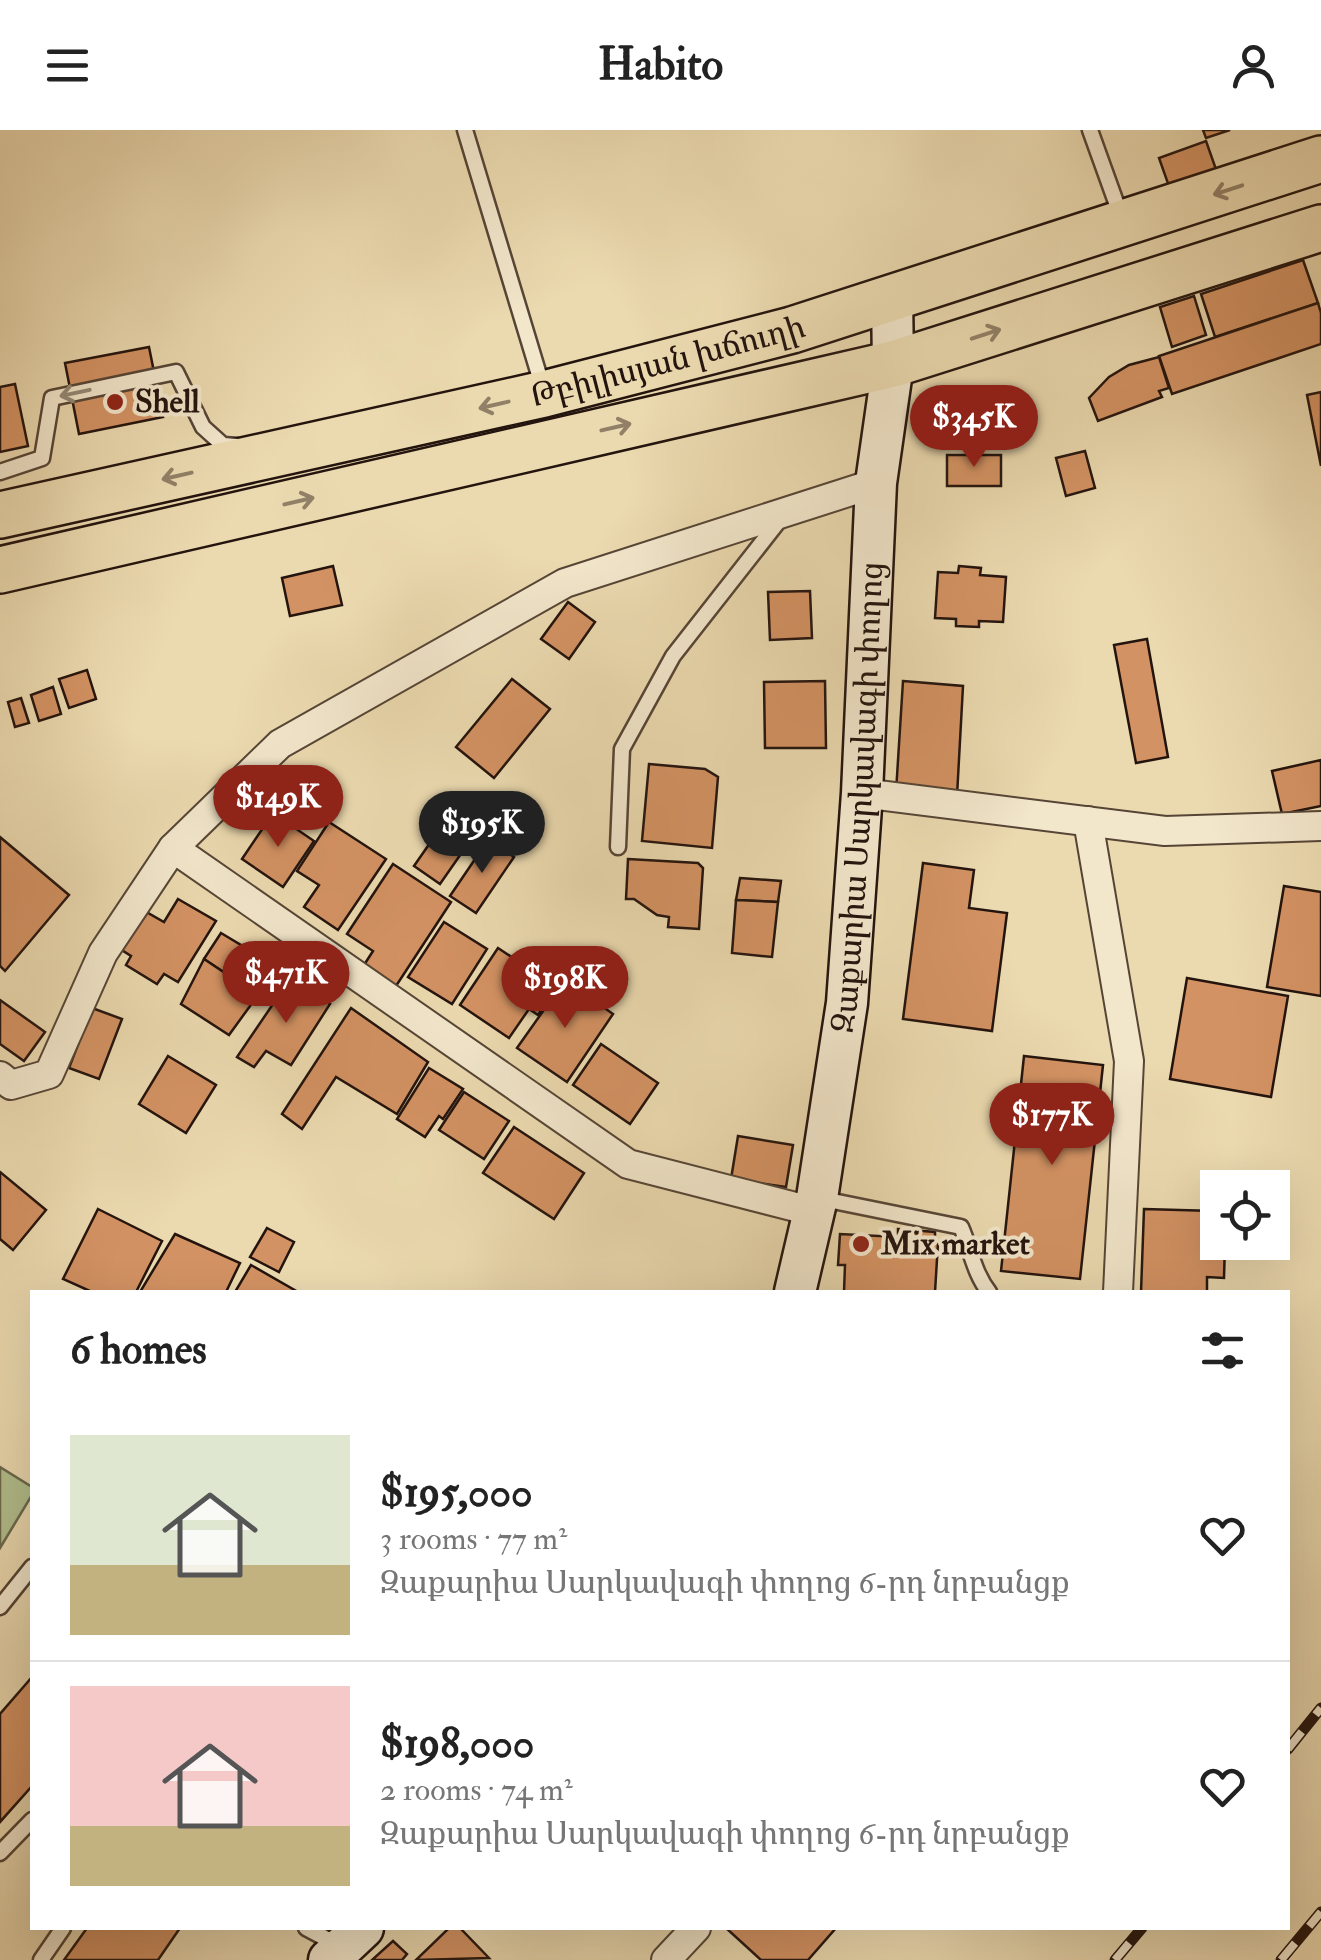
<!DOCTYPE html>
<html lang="en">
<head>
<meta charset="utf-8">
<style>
	:root { --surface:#fff; --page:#f2f2f2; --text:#222; --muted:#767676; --line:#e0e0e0; --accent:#8f2418 }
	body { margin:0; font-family:"IM FELL Double Pica","Noto Serif Armenian",serif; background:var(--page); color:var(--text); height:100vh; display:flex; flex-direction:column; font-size:38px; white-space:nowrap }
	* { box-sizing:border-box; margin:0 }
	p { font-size:32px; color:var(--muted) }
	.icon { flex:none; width:55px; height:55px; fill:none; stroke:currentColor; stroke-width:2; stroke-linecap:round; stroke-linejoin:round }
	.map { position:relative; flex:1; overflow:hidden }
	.sheet { position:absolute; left:30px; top:1160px; width:1260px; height:640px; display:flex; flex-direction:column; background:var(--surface); border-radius:0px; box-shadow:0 10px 40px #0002 }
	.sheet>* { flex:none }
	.fabs { position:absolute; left:1200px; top:1040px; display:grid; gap:20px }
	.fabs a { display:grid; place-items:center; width:90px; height:90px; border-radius:0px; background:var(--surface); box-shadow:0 10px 40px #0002; font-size:50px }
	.price { position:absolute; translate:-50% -85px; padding:0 22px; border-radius:35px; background:var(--accent); color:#fff; font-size:32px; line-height:65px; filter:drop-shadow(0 2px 5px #0008) }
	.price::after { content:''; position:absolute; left:50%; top:60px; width:30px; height:22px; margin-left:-15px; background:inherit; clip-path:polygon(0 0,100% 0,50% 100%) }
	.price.selected { background:#222; color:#fff }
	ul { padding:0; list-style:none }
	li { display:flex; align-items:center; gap:30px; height:250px; padding:0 40px }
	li+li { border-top:2px solid var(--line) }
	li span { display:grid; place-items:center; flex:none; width:280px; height:200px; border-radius:0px; color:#555 }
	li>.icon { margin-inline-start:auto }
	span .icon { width:120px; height:120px; fill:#fffc; stroke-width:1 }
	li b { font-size:42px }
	h2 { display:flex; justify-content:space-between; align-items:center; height:120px; padding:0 40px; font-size:42px }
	header { display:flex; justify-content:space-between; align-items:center; height:130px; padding:0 40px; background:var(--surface); font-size:45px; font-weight:700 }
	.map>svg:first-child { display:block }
	.green { fill:#b3c08e; stroke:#6c6a4e; stroke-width:2.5 }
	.building { fill:#d39263; stroke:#24140e; stroke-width:2.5 }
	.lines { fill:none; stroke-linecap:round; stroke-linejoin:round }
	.service-casing { stroke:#564536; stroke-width:19 }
	.minor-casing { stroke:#564536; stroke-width:32 }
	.secondary-casing { stroke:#24140e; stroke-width:45 }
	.primary-casing { stroke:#24140e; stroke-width:50 }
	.service { stroke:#f2e6cb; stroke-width:14 }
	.minor { stroke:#f2e6cb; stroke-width:28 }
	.secondary { stroke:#f2e6cb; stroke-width:40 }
	.primary { stroke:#ebd9af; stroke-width:45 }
	.rail-casing { stroke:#24140e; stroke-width:11 }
	.rail { stroke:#f2e6cb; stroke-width:8; stroke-dasharray:22; stroke-linecap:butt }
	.oneway { stroke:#918067 }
	.oneway2 { stroke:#958876 }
	.poi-dot { fill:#8f2418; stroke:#f2e6cb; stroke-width:4 }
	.labels { text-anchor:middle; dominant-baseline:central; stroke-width:8; stroke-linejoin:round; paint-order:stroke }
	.street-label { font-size:32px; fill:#24140e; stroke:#f2e6cb }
	.poi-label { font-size:32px; font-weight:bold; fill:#24140e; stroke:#f2e6cb; text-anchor:start }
</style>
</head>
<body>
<header><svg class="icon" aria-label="menu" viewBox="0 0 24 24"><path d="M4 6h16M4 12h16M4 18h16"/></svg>Habito<svg class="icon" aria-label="person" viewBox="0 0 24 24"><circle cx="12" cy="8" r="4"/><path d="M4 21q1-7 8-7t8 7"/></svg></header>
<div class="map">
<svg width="1321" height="1830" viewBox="0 0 1321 1830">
	<rect width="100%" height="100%" fill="#ebd9af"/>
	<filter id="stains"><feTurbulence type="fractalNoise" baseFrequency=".002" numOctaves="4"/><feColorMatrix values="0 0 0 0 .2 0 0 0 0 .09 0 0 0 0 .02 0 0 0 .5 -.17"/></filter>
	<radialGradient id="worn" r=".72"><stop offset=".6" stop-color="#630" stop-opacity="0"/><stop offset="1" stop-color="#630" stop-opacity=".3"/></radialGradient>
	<path class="green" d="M 0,1337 L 32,1357 L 32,1365 L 0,1418 Z"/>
	<g class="building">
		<path d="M 1203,0 L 1230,0 L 1206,8 Z"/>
		<path d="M 1206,11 L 1218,45 L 1171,62 L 1159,28 Z"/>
		<path d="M 1303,130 L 1318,173 L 1215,207 L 1201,164 Z"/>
		<path d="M 1194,166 L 1206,205 L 1172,217 L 1160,177 Z"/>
		<path d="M 1318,173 L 1321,183 L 1321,214 L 1172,264 L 1159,226 Z"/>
		<path d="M 149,217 L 163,287 L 79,304 L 65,233 Z"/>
		<path d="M 1159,227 L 1169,258 L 1159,261 L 1162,267 L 1098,291 L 1089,268 L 1109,247 L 1129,235 Z"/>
		<path d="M 15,254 L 28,316 L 0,322 L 0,257 Z"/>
		<path d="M 1321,262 L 1321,336 L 1307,265 Z"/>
		<path d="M 1085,321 L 1095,358 L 1066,366 L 1056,328 Z"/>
		<rect x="947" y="325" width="54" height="31"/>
		<path d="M 333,436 L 342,475 L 290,486 L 282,448 Z"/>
		<path d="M 959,436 L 981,438 L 980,445 L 1006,447 L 1003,492 L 979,491 L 979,497 L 956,496 L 956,489 L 935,488 L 938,442 L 958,443 Z"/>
		<path d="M 810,461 L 812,508 L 770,510 L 768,462 Z"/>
		<path d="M 568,472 L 595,492 L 569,529 L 541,509 Z"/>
		<path d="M 1147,509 L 1168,627 L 1136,633 L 1114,515 Z"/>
		<path d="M 87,540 L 96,569 L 69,578 L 59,549 Z"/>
		<path d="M 512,549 L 550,579 L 494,648 L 456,617 Z"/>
		<path d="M 825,551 L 826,618 L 765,618 L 764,552 Z"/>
		<path d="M 903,551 L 963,556 L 957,666 L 896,662 Z"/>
		<path d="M 53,557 L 61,584 L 39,591 L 31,565 Z"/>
		<path d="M 21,568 L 29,593 L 15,597 L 8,572 Z"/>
		<path d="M 1321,630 L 1321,676 L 1282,684 L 1272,641 Z"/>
		<path d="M 649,634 L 705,639 L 718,647 L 712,718 L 642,711 Z"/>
		<path d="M 455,677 L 481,695 L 440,754 L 414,736 Z"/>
		<path d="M 273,683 L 314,711 L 283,757 L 242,729 Z"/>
		<path d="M 329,692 L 386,729 L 338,800 L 304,777 L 319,755 L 297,741 Z"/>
		<path d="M 0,707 L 69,765 L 5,841 L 0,836 Z"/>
		<path d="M 488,710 L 514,727 L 476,783 L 450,766 Z"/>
		<path d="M 628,729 L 698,733 L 703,738 L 699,799 L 668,797 L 669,787 L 657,785 L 634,769 L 626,769 Z"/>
		<path d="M 923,733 L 974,740 L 969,778 L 1007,783 L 992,901 L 903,889 Z"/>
		<path d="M 393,734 L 451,772 L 396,856 L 364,835 L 373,821 L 347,804 Z"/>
		<path d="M 740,748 L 781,751 L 778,772 L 736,770 Z"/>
		<path d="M 1284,756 L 1321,762 L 1321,866 L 1267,857 Z"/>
		<path d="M 178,769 L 216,791 L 178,852 L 164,844 L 157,854 L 126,835 L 131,826 L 117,817 L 141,779 L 164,792 Z"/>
		<path d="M 736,770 L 778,772 L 772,827 L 732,823 Z"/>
		<path d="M 444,792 L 487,819 L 452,874 L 408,847 Z"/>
		<path d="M 221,803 L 281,839 L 261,867 L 204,829 Z"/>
		<path d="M 498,818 L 557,857 L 538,885 L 529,879 L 509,908 L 460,875 Z"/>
		<path d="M 204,829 L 258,865 L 229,905 L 181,874 Z"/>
		<path d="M 1187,848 L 1288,866 L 1271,967 L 1170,949 Z"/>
		<path d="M 290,849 L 330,874 L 291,935 L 266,921 L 254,937 L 237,927 Z"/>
		<path d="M 565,850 L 613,884 L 567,952 L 517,918 Z"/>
		<path d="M 0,870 L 45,902 L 24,931 L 0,914 Z"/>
		<path d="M 92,878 L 122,889 L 99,949 L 69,938 Z"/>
		<path d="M 351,878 L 428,932 L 397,984 L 336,947 L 302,999 L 282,984 Z"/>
		<path d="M 601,914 L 658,953 L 630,994 L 573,955 Z"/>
		<path d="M 168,926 L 216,955 L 186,1003 L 139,974 Z"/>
		<path d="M 1024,926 L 1103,935 L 1080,1149 L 1001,1141 Z"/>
		<path d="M 429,938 L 463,959 L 443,989 L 439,986 L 425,1007 L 397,989 Z"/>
		<path d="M 464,962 L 509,991 L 484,1029 L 439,1000 Z"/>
		<path d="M 514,997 L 584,1043 L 554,1089 L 483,1043 Z"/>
		<path d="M 738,1006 L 793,1015 L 786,1057 L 731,1049 Z"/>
		<path d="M 0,1042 L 46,1080 L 13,1120 L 0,1109 Z"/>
		<path d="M 98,1079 L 162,1111 L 136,1162 L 92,1162 L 63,1149 Z"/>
		<path d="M 1144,1079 L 1214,1081 L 1213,1112 L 1225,1113 L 1224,1148 L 1207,1147 L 1207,1162 L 1141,1162 Z"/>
		<path d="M 267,1098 L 294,1112 L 279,1142 L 250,1127 Z"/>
		<path d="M 898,1099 L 935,1102 L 935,1113 L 938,1113 L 935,1162 L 844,1162 L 845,1135 L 838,1135 L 840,1104 L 898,1107 Z"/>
		<path d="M 175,1104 L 240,1133 L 226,1162 L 140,1162 Z"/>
		<path d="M 251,1135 L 298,1162 L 235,1162 Z"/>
		<path d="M 32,1547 L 32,1656 L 0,1692 L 0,1584 Z"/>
		<path d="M 87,1798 L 180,1798 L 158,1830 L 64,1830 Z"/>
		<path d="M 449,1798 L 460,1798 L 489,1828 L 416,1830 Z"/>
		<path d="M 726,1798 L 836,1798 L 808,1830 L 761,1830 Z"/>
		<path d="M 393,1811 L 407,1824 L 402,1830 L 372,1830 Z"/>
	</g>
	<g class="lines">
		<defs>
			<g id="service">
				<path d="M 465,0 L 543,258"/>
				<path d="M 1090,0 L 1122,89"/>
				<path d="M 0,342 L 42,328 L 52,268 L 176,242 L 203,297 L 223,315 L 238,316"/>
				<path d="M 618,717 L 622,619 L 673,526 L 782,387"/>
				<path d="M 818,1068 L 961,1097 C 971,1120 974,1143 989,1162"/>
				<path d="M 0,1477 L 32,1437"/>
				<path d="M 0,1723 L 32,1690"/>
				<path d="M 306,1798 L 340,1816"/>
				<path d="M 41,1830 L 63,1798"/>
			</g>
			<g id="minor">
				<path d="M 862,663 L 1165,701 L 1321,696"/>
				<path d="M 1088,691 L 1129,931 L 1118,1162"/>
				<path d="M 173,718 L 628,1034 L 815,1082"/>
				<path d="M 0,946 L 11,955 L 49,944 L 103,823 L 173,718 L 280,614 L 565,453 L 876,353"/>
				<path d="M 666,1830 L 696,1798"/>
			</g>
			<g id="secondary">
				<path id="s1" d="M 795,1162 L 817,1068 L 847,873 L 862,663 L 876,353 L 893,234 L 892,167"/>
				<path d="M 329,1830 L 363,1798"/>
			</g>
			<g id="primary">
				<path id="s2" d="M 0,385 L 544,264 L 792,200 L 1321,29"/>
				<path d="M 0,440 L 893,234 L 1321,98"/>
			</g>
		</defs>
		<use href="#service" class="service-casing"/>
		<use href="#minor" class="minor-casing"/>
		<use href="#secondary" class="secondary-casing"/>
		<use href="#primary" class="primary-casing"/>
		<use href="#service" class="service"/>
		<use href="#minor" class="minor"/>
		<use href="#secondary" class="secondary"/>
		<use href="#primary" class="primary"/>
		<defs>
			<g id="rail">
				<path d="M 1288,1619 L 1321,1578"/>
				<path d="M 1115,1830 L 1142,1798"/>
				<path d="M 1281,1830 L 1321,1782"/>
			</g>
		</defs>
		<use href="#rail" class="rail-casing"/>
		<use href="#rail" class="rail"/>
	</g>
	<defs><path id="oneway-shaft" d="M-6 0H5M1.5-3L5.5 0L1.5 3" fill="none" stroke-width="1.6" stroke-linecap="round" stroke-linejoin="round" transform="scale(2.5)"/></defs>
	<g class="oneway">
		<use href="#oneway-shaft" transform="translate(1228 60) rotate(162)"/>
		<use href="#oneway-shaft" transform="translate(986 204) rotate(-18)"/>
		<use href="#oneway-shaft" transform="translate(494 275) rotate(167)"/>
		<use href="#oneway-shaft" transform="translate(616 297) rotate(-13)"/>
		<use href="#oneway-shaft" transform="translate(177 346) rotate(167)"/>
		<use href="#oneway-shaft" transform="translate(299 371) rotate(-13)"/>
	</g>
	<use class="oneway2" href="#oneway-shaft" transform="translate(75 263) rotate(168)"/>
	<g class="poi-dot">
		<circle cx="115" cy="272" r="10"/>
		<circle cx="861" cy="1114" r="10"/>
	</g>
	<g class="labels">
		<g class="street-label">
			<text stroke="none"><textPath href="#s2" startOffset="685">Թբիլիսյան խճուղի</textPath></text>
			<text stroke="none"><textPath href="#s1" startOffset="500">Զաքարիա Սարկավագի փողոց</textPath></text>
		</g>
		<g class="poi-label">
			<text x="135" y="272">Shell</text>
			<text x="881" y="1114">Mix market</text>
		</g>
	</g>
	<rect width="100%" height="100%" filter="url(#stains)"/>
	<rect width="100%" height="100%" fill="url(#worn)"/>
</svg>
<div class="fabs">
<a><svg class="icon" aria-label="locate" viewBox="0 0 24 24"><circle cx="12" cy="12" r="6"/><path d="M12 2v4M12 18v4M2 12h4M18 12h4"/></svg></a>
</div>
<b class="price" style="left:974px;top:340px">$345K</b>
<b class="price" style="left:278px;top:720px">$149K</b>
<b class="price selected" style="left:482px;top:746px">$195K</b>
<b class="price" style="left:286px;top:896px">$471K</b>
<b class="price" style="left:565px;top:901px">$198K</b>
<b class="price" style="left:1052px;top:1038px">$177K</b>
<section class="sheet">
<h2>6 homes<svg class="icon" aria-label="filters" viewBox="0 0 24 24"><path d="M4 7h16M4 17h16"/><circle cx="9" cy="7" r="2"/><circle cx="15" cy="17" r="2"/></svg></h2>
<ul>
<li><span style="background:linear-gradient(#dfe7d0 65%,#c2b280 0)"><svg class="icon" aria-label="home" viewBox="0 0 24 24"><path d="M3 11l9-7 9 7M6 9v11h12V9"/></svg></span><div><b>$195,000</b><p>3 rooms · 77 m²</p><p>Զաքարիա Սարկավագի փողոց 6-րդ նրբանցք</p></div><svg class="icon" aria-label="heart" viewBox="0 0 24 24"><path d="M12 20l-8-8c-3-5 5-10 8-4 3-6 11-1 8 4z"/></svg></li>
<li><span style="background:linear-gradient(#f6c9c9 70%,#c2b280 0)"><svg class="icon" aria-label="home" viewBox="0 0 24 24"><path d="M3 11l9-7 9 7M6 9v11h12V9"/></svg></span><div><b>$198,000</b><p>2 rooms · 74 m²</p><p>Զաքարիա Սարկավագի փողոց 6-րդ նրբանցք</p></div><svg class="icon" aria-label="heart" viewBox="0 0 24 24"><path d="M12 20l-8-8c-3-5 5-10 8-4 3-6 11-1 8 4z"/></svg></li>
</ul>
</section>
</div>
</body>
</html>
